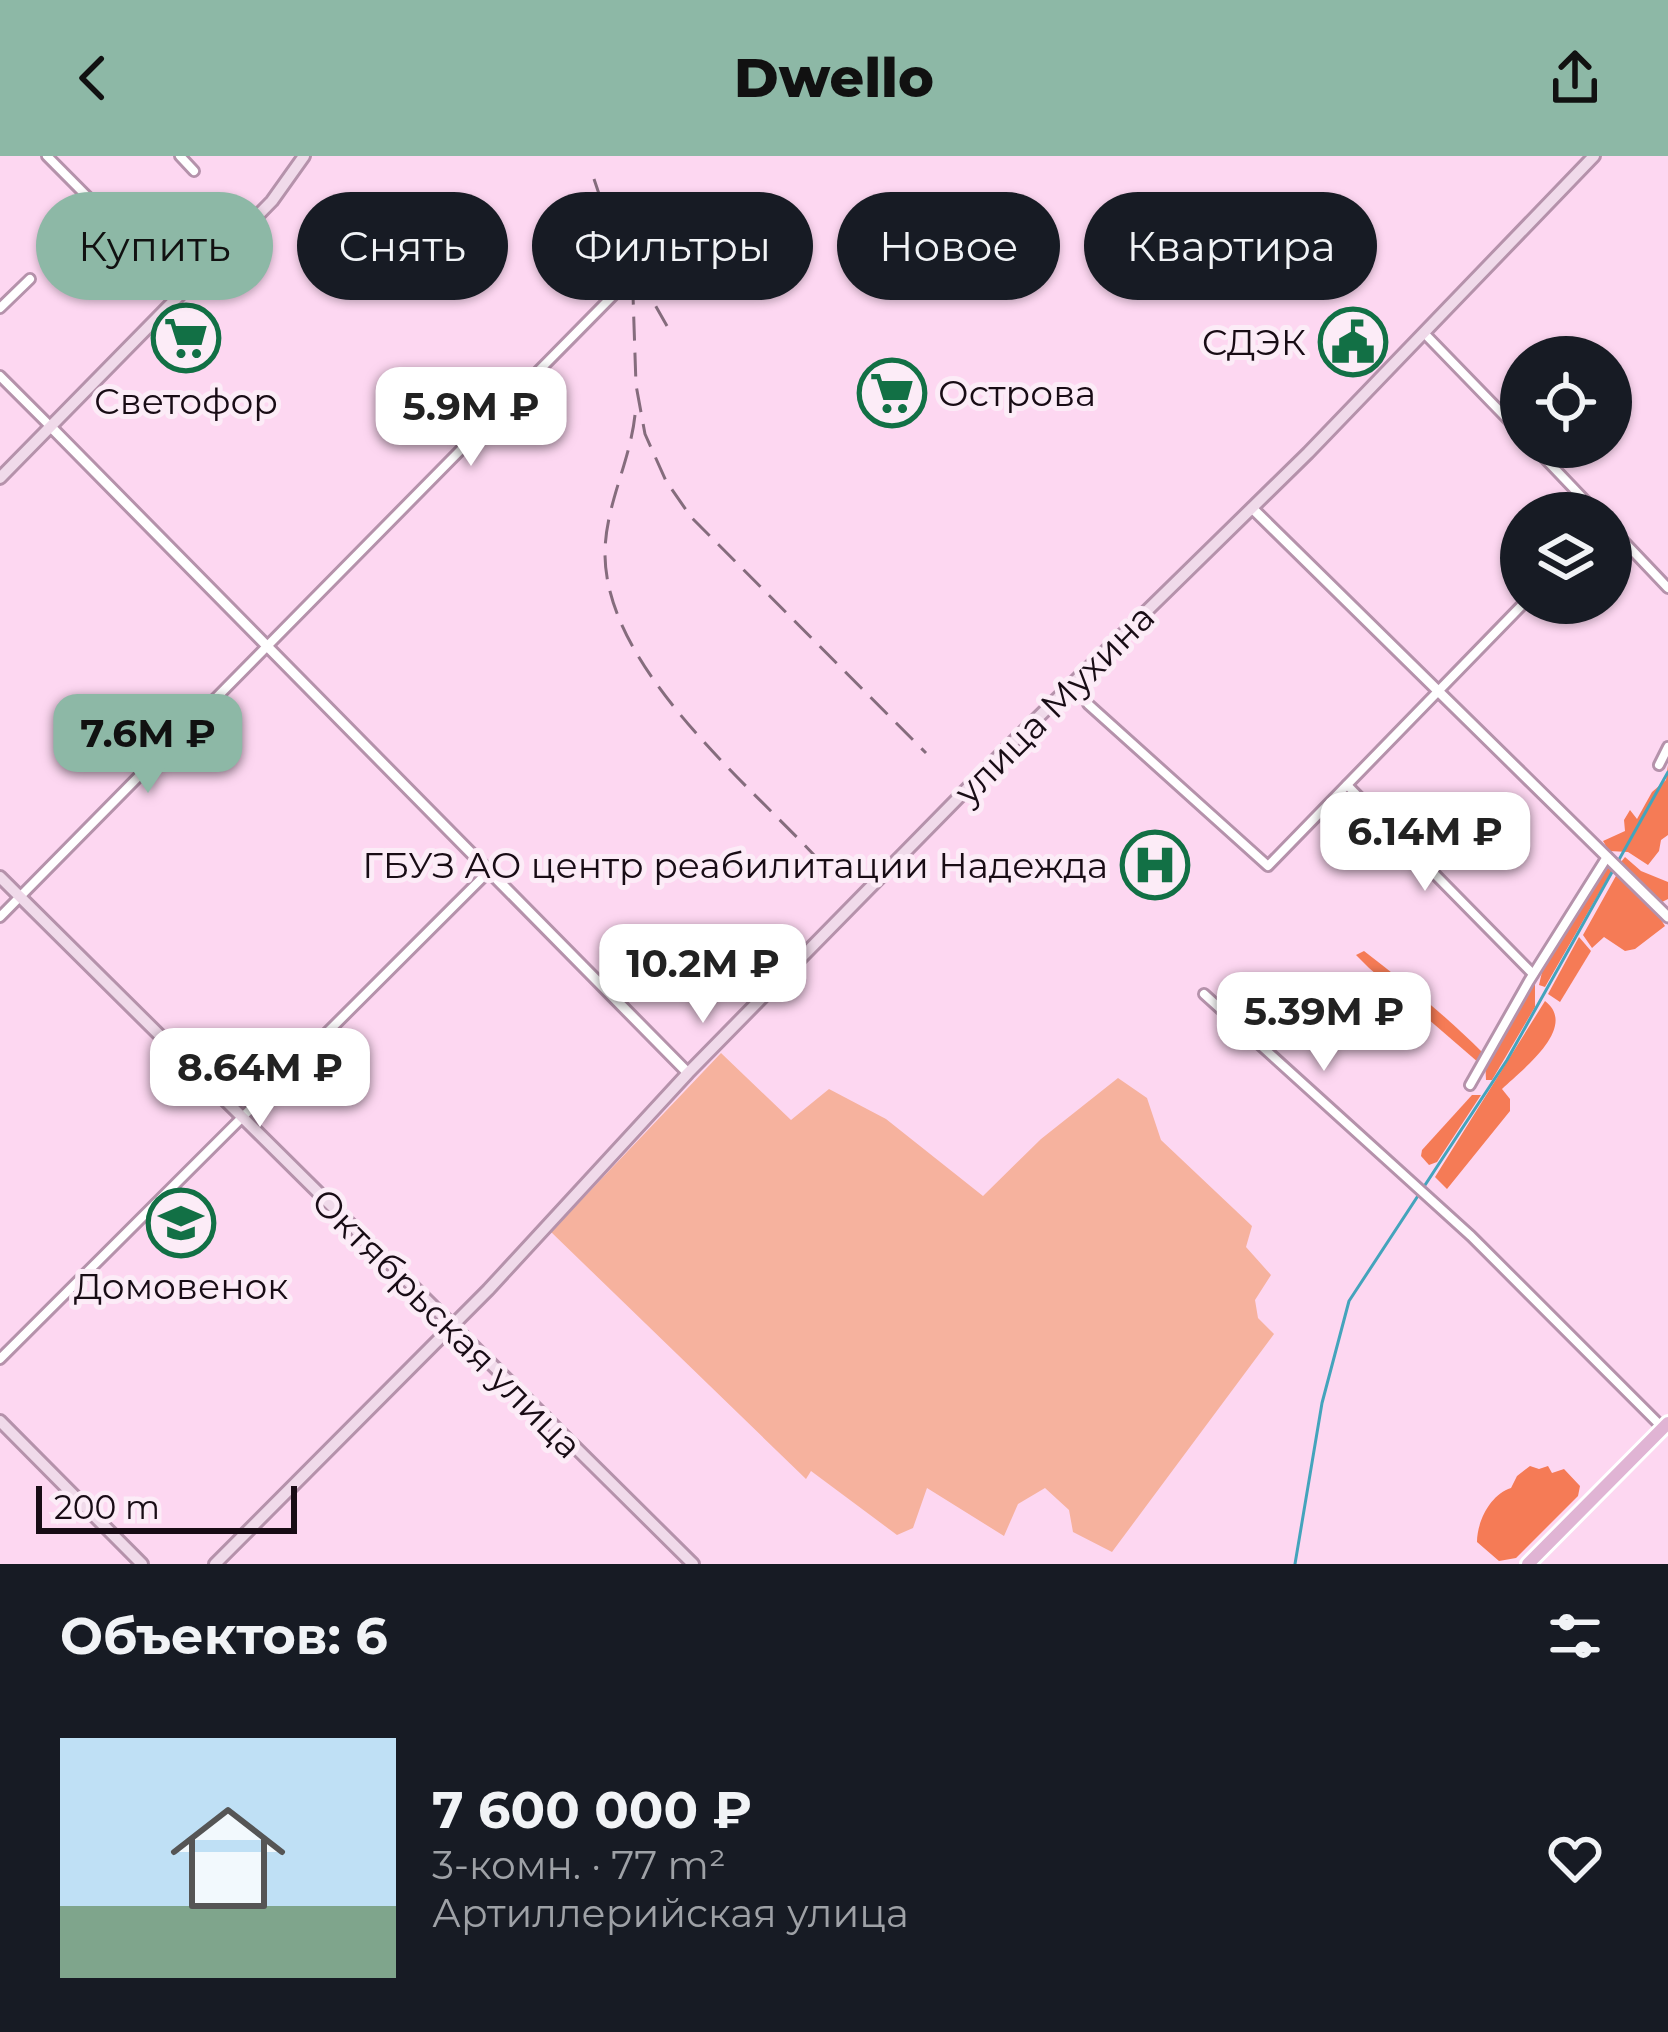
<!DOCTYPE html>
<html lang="ru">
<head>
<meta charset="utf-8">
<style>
	:root { --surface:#171b24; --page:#20242c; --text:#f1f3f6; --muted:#9ea1a6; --accent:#8db8a6 }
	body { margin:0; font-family:Montserrat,sans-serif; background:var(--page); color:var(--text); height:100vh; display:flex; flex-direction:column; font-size:45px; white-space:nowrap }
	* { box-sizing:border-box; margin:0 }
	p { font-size:39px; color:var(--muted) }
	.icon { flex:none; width:66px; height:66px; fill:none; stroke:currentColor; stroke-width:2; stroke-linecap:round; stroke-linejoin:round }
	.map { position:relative; height:1408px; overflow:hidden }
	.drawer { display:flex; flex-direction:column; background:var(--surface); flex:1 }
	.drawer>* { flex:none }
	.banner { position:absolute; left:36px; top:36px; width:1596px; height:108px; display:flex; gap:24px }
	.fabs { position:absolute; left:1500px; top:180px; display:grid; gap:24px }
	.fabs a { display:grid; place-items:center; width:132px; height:132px; border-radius:50%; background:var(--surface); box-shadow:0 3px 9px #0004; font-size:60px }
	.scale { position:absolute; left:36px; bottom:30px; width:261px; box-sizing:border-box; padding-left:12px; border:6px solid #180c15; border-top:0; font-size:33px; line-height:42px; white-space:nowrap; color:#180c15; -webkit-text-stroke:9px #fcecf7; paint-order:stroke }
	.price { position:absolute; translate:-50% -102px; padding:0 27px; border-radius:24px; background:#fff; color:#222; font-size:39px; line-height:78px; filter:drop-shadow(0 3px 6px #0008) }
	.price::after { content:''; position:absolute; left:50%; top:72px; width:36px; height:27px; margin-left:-18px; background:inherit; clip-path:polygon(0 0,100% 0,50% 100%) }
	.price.active { background:var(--accent); color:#111 }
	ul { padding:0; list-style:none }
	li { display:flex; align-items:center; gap:36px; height:300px; padding:0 60px }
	li span { display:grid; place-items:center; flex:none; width:336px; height:240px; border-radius:0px; color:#555 }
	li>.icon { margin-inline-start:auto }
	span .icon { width:144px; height:144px; fill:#fffc; stroke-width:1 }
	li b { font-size:51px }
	h2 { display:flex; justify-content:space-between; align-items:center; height:144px; padding:0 60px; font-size:51px }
	.pill { padding:0 42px; border-radius:54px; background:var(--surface); box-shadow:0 3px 9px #0004; font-size:42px; line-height:108px }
	.pill.active { background:var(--accent); color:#111 }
	header { display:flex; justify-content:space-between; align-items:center; height:156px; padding:0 60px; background:var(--accent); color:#111; font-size:54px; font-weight:800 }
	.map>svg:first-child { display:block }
	.green { fill:#f6b29e }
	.forest { fill:#f57b56 }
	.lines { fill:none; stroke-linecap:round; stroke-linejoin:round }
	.stream { stroke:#44a4bc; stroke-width:3 }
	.minor-casing { stroke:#b592ab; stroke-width:14 }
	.tertiary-casing { stroke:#b592ab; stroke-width:15 }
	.secondary-casing { stroke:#b592ab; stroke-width:16 }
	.primary-casing { stroke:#fff; stroke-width:18 }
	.minor { stroke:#fff; stroke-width:8 }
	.tertiary { stroke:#fff; stroke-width:9 }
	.secondary { stroke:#f0daea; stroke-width:10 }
	.primary { stroke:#e0b4d4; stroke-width:12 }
	.rail { stroke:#856c7d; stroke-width:3; stroke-dasharray:24 12; stroke-linecap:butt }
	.labels { text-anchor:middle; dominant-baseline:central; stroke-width:10; stroke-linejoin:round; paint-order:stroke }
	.poi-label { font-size:36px; fill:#180c15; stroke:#fcecf7; text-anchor:end }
	.street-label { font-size:36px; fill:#180c15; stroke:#fcecf7 }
</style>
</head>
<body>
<header><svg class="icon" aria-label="back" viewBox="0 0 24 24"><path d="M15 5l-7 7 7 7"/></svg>Dwello<svg class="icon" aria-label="share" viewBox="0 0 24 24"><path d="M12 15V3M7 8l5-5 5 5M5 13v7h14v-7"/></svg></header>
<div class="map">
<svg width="1668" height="1408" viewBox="0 0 1668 1408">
	<rect width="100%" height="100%" fill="#fdd7f1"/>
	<path class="green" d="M 721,897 L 791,964 L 829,933 L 886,963 L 983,1040 L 1041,983 L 1118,922 L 1147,942 L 1161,984 L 1252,1070 L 1246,1091 L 1271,1119 L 1255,1144 L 1258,1162 L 1274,1178 L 1112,1396 L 1073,1376 L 1069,1354 L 1045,1332 L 1018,1348 L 1004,1380 L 927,1332 L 913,1372 L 897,1379 L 811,1315 L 806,1323 L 551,1076 Z"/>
	<g class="forest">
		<path d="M 1668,609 L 1668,679 L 1661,684 L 1659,695 L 1648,709 L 1628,696 L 1609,695 L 1603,685 L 1625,675 L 1624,664 L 1630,654 L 1637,663 L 1652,636 L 1666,624 Z"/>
		<path d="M 1625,701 L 1641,715 L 1668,726 L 1668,743 L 1658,748 L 1624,712 L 1621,706 Z"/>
		<path d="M 1609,706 L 1614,711 L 1545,831 L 1539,829 L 1545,803 Z"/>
		<path d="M 1617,718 L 1649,745 L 1665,770 L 1635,793 L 1625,795 L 1604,781 L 1592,792 L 1583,779 Z"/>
		<path d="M 1579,781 L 1591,795 L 1560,846 L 1548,838 Z"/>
		<path d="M 1364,795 C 1404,826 1445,859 1482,896 L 1479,907 L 1369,812 L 1356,799 Z"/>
		<path d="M 1535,823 L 1535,851 L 1492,924 L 1486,924 L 1485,902 L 1528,826 Z"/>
		<path d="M 1545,845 C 1579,871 1522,914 1502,933 L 1510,943 L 1510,955 L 1447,1033 L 1435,1021 Z"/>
		<path d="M 1472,939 L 1481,939 L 1437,1006 L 1429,1009 L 1421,1000 L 1422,994 Z"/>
		<path d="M 1530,1310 L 1539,1313 L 1548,1310 L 1552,1317 L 1564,1313 L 1580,1330 L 1578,1340 L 1516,1402 L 1499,1405 L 1477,1386 C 1477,1365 1491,1338 1511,1332 L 1517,1320 Z"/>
	</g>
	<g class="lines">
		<path class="stream" d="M 1295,1408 L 1322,1247 L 1349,1145 L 1507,904 L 1668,616"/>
		<defs>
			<g id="minor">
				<path d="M 47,0 L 182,136"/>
				<path d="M 180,0 L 194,15"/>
				<path d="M 0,152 L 30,123"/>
				<path d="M 1425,178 L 1521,277"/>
				<path d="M 0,220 L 50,270"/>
				<path d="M 1534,291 L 1597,357"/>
				<path d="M 1611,372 L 1668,432"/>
				<path d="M 1088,548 L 1268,710 L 1524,447"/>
				<path d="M 1659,609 L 1668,591"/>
				<path d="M 1347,629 L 1533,818"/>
				<path d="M 0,761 L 646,106"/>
				<path d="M 1204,838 L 1471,1080 L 1662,1271"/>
				<path d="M 1470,929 L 1529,825 L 1607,701"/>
				<path d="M 0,1203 L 489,715"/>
			</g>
			<g id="tertiary">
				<path d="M 51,271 L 688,917"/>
				<path d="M 1252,352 L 1668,761"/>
			</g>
			<g id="secondary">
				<path d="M 0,322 L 272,45 L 304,0"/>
				<path d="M 0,721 L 693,1408"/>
				<path d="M 0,1265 L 142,1408"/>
				<path d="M 215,1408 L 488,1134 L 688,917 L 1013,586 L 1308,297 L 1594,0"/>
			</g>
			<path id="primary" d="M 1528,1408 L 1668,1267"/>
		</defs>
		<use href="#minor" class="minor-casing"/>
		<use href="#tertiary" class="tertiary-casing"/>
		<use href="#secondary" class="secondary-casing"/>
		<use href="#primary" class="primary-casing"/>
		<use href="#minor" class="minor"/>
		<use href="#tertiary" class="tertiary"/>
		<use href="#secondary" class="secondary"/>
		<use href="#primary" class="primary"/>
		<g class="rail">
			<path d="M 594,23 L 633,139 L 636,229 L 645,278 L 666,325 L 691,361 L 926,597"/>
			<path d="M 638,119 L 667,170"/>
			<path d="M 635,259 C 630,306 606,348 605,395 C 603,508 743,623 816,701"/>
		</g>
	</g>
	<defs>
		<symbol id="supermarket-ring" viewBox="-11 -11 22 22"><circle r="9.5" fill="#fcecf7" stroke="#127045" stroke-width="1.5"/><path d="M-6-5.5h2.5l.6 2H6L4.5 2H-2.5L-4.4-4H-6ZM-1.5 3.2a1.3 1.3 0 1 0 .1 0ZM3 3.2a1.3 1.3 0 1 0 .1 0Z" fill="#127045"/></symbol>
		<symbol id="civic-ring" viewBox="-11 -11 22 22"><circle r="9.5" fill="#fcecf7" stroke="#127045" stroke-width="1.5"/><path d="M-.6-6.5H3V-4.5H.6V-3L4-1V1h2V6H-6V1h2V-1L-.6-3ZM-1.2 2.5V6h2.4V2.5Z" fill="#127045"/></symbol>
		<symbol id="hospital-ring" viewBox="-11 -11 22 22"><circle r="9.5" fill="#fcecf7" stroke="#127045" stroke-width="1.5"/><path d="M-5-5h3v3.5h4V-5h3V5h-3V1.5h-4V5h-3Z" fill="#127045"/></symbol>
		<symbol id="school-ring" viewBox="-11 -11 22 22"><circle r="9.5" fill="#fcecf7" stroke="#127045" stroke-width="1.5"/><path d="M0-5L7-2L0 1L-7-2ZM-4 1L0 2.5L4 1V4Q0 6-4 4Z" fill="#127045"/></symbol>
	</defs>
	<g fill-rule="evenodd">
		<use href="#supermarket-ring" x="148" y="144" width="76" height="76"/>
		<use href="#civic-ring" x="1315" y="148" width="76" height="76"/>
		<use href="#supermarket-ring" x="854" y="199" width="76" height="76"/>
		<use href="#hospital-ring" x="1117" y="671" width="76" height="76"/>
		<use href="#school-ring" x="143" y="1029" width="76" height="76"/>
	</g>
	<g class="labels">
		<g class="poi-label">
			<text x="1306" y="186">СДЭК</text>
			<text x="938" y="237" text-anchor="start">Острова</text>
			<text x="186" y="245" text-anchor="middle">Светофор</text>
			<text x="1108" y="709">ГБУЗ АО центр реабилитации Надежда</text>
			<text x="181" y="1130" text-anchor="middle">Домовенок</text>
		</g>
		<g class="street-label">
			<text transform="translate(1054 548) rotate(-45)">улица Мухина</text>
			<text transform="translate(447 1167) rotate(45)">Октябрьская улица</text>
		</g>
	</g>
</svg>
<div class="fabs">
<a><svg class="icon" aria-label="locate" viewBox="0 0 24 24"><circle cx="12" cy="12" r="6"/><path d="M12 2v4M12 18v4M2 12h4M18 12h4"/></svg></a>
<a><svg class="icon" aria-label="layers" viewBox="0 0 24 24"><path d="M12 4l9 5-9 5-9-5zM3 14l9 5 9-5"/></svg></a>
</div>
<div class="scale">200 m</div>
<b class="price" style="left:471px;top:313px">5.9M ₽</b>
<b class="price active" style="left:148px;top:640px">7.6M ₽</b>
<b class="price" style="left:1425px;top:738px">6.14M ₽</b>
<b class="price" style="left:703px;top:870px">10.2M ₽</b>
<b class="price" style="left:1324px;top:918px">5.39M ₽</b>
<b class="price" style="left:260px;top:974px">8.64M ₽</b>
<div class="banner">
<a class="pill active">Купить</a>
<a class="pill">Снять</a>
<a class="pill">Фильтры</a>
<a class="pill">Новое</a>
<a class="pill">Квартира</a>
</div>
</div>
<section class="drawer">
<h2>Объектов: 6<svg class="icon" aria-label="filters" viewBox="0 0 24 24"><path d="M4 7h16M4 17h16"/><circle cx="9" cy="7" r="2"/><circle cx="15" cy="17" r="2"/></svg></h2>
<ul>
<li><span style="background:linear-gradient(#bfe0f5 70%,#7fa58c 0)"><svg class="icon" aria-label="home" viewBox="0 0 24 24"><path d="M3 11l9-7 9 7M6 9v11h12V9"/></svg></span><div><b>7 600 000 ₽</b><p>3-комн. · 77 m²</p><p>Артиллерийская улица</p></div><svg class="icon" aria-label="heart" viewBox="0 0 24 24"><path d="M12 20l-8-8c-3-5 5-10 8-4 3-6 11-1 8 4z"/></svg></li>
</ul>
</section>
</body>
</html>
